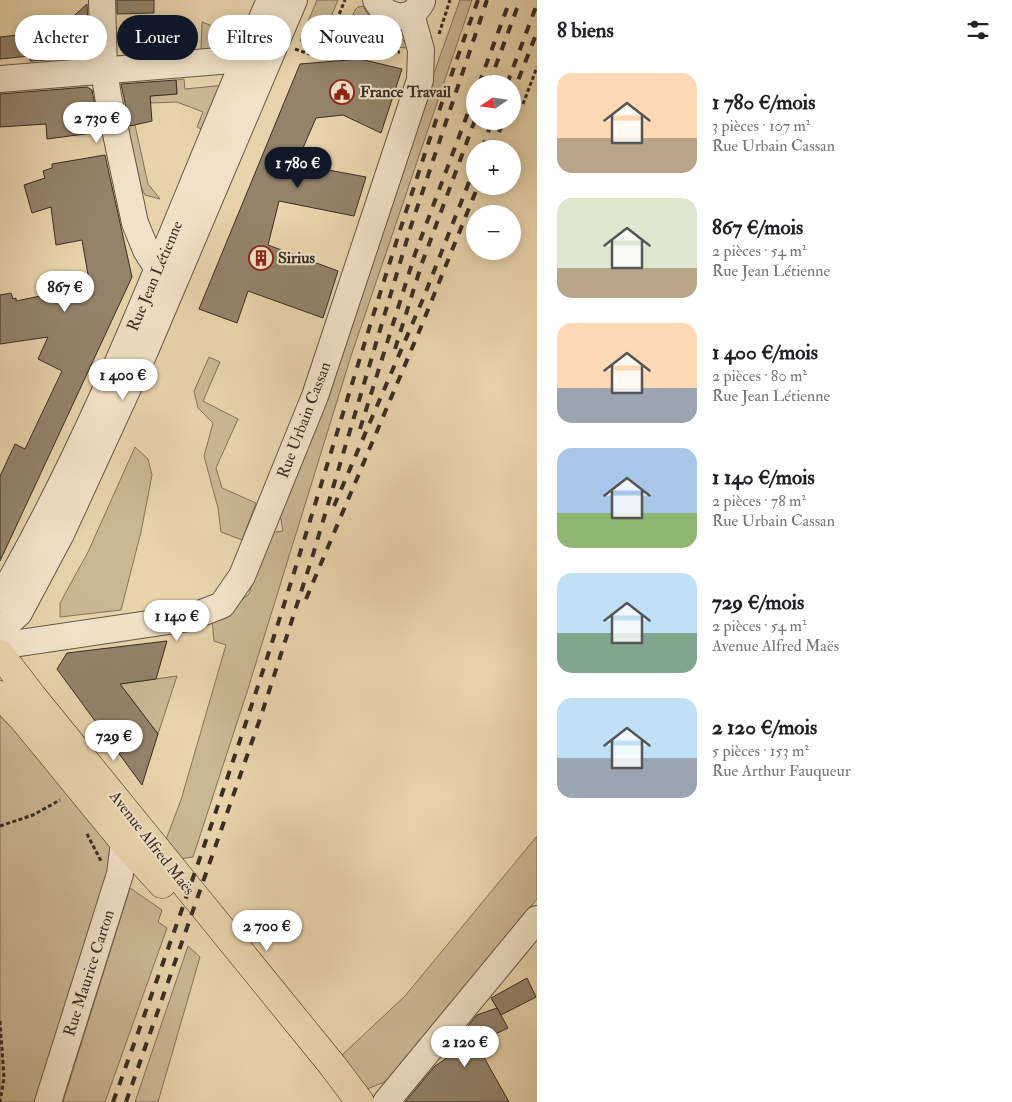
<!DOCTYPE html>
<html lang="fr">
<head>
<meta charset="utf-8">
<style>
	:root { --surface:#fff; --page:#f2f2f2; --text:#202124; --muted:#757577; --accent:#111827 }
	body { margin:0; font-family:"IM FELL Double Pica",serif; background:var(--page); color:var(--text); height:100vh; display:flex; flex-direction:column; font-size:19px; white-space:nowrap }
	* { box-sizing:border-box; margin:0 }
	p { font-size:16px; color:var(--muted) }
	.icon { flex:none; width:28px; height:28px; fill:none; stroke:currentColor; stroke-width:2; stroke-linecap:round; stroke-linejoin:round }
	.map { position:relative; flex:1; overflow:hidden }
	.panel { display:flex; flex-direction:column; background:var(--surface); width:475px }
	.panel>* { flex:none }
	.top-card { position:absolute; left:15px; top:15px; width:446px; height:45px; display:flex; gap:10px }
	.needle { width:32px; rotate:257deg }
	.fabs { position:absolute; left:466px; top:75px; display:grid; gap:10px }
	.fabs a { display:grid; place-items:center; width:55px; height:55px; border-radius:50%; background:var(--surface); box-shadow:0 2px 12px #0003; font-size:25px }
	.price { position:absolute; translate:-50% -42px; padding:0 11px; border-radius:18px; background:#fff; color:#222; font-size:16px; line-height:32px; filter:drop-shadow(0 1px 2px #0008) }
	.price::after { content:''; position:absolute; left:50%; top:30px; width:15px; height:11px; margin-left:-8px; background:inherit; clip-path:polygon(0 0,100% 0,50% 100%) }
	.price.on { background:var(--accent); color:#fff }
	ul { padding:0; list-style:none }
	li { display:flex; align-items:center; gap:15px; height:125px; padding:0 20px }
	li span { display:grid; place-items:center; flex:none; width:140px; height:100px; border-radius:15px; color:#555 }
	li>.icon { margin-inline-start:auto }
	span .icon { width:60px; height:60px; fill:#fffc; stroke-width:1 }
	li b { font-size:21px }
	h2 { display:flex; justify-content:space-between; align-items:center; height:60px; padding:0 20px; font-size:21px }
	.tag { padding:0 18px; border-radius:22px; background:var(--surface); box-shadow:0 2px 12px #0003; font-size:18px; line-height:45px }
	.tag.on { background:var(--accent); color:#fff }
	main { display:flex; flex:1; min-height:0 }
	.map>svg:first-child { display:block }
	.green { fill:#cab794; stroke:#80725c }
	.building { fill:#93836b; stroke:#372d25 }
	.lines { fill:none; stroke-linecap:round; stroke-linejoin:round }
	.minor-casing { stroke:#635646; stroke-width:28 }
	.major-casing { stroke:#372d25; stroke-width:29 }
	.path { stroke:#372d25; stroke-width:3; stroke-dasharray:4 2.5; stroke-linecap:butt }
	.minor { stroke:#f0e2c8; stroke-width:26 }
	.major { stroke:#e8d3ab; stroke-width:28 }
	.rail { stroke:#372d25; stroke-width:4; stroke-dasharray:9 9; stroke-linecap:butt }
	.labels { text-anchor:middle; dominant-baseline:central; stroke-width:4; stroke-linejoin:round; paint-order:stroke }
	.poi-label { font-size:16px; font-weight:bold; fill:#372d25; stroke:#f0e2c8; text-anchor:start }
	.street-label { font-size:16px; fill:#372d25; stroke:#f0e2c8 }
</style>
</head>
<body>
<main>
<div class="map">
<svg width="537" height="1102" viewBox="0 0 537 1102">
	<rect width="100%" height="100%" fill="#e8d3ab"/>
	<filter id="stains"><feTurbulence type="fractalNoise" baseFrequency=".004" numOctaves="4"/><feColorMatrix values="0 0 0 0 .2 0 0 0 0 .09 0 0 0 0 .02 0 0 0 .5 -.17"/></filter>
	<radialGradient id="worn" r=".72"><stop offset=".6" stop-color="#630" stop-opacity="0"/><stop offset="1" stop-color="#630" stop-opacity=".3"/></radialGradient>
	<g class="green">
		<path d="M 317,0 L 338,0 L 318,48 L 300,41 Z"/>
		<path d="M 460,0 L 472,0 L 351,356 L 247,692 L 193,857 L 179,859 L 165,842 L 181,800 L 226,645 L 214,641 L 212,620 L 233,607 L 249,594 L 269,533 L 283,531 L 279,509 Z"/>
		<path d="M 363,6 C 376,33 397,25 408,48 L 342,43 L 355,10 L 358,7 Z"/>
		<path d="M 202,22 L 233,34 L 228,46 L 201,50 Z"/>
		<path d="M 184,79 L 185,89 L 225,85 L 205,131 L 197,127 L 203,112 L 177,102 L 151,103 L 150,96 L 177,94 L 176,80 Z"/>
		<path d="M 135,125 L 148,184 L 160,199 L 145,195 L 141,187 L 128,126 Z"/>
		<path d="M 209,357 L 220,362 L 203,401 L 238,419 L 216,468 L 222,488 L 256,503 L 242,540 L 221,532 L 218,508 L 204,456 L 213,423 L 198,408 L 194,391 Z"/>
		<path d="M 135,447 L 148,459 L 152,475 L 141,532 L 121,610 L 60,617 L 60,603 L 88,552 Z"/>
		<path d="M 177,676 L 158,734 L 120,684 Z"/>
		<path d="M 0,715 L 13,725 L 111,848 L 110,879 L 37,1102 L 0,1102 Z"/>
		<path d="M 537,836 L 537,899 L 387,1081 L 367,1089 L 341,1056 L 405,996 Z"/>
		<path d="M 130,888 L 162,910 L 158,922 L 167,928 L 105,1102 L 63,1102 Z"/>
		<path d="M 188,946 L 200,957 L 158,1102 L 135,1102 Z"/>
	</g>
	<g class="building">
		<path d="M 117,0 L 154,0 L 154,13 L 117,14 Z"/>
		<path d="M 87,4 L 89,55 L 87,57 L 30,61 L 30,56 L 0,59 L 0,37 L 27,34 L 28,41 L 45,42 Z"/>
		<path d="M 360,59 L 402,69 L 381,133 L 343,115 L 316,118 L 296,164 L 366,177 L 354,216 L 279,201 L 268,245 L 338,271 L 323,318 L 248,291 L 237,323 L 199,309 L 300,64 Z"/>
		<path d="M 176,80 L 177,94 L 150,96 L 152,121 L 130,126 L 121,84 Z"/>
		<path d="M 87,87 L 92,90 L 100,132 L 47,139 L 46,124 L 0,127 L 0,94 Z"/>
		<path d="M 105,155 L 132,277 L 0,561 L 0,476 L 15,444 L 25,449 L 62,371 L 38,359 L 48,337 L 0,344 L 0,295 L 11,293 L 13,299 L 16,298 L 16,301 L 90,286 L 82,240 L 56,245 L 51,207 L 32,213 L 24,185 L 45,178 L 43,171 L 52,168 L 52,164 Z"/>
		<path d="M 167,641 L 156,679 L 120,684 L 158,734 L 142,785 L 57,669 L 67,653 Z"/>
		<path d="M 527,978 L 536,997 L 501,1015 L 491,998 Z"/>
		<path d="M 497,1008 L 508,1028 L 483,1040 L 487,1048 L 481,1052 L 509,1102 L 405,1102 L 435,1066 L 447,1058 L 444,1055 L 477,1015 Z"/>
	</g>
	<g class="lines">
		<defs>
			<g id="minor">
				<path d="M 102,0 L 104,70 L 108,96 L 135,223 L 146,250 L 158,269"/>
				<path d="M 376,0 C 387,20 412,23 422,1"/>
				<path d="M 0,79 L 244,59"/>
				<path d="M 0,599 C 110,409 182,201 270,0"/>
				<path d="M 0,630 L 19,613 L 61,534 L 145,351 L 294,0"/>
				<path d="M 0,646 L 189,618 L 222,605 L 242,576 L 315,396 L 420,80 L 421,50 L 411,14"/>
				<path d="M 48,1102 L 120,874 L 124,842"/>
				<path d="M 386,1102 L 537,919"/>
			</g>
			<g id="major">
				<path d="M 0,654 L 33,697 L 333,1066 L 360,1102"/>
				<path d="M 0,695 L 23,719 L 124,842 L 162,884"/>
			</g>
		</defs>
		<use href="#minor" class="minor-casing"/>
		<use href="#major" class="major-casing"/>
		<g class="path">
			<path d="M 439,34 L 450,0"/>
			<path d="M 295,49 L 315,56 L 400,52"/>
			<path d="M 322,56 L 345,0"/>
			<path d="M 523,104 L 537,67"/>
			<path d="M 0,826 L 33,815 L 60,800"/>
			<path d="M 87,834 L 101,861"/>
			<path d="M 0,1021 L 4,1078 L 0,1102"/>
		</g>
		<use href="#minor" class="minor"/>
		<use href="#major" class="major"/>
		<g class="rail">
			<path d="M 479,84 L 510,0"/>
			<path d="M 489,84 L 520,0"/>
			<path d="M 507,84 L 537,4"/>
			<path d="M 512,96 L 537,32"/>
			<path d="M 482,149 L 492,121"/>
			<path d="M 493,149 L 503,121"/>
			<path d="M 395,349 L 422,263 L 475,120"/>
			<path d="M 360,429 L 415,254 L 475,94"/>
			<path d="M 334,506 L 423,299 L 475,167"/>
			<path d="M 306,599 L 421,327 L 478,186"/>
			<path d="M 113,1102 C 172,939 230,776 282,611 C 346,407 405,201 478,0"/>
			<path d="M 126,1102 L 261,716 L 312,558 L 411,226 L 487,0"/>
		</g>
	</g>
	<defs>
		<symbol id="civic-ring" viewBox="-11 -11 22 22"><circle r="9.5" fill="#f0e2c8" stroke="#8f2418" stroke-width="1.5"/><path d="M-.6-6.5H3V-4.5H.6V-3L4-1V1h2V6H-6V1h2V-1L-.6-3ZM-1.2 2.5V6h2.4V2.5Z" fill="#8f2418"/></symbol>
		<symbol id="building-ring" viewBox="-11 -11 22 22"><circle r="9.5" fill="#f0e2c8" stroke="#8f2418" stroke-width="1.5"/><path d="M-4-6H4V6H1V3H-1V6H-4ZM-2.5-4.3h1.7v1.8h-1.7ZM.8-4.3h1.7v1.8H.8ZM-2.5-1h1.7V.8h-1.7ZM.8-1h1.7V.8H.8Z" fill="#8f2418"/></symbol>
	</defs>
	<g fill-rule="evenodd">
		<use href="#civic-ring" x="328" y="78" width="28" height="28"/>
		<use href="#building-ring" x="247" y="244" width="28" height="28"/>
	</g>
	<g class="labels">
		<g class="poi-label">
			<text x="360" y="92">France Travail</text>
			<text x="278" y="258">Sirius</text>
		</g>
		<g class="street-label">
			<text transform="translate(155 276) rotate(-67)">Rue Jean Létienne</text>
			<text transform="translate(304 420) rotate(-69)">Rue Urbain Cassan</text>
			<text transform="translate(152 843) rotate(52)">Avenue Alfred Maës</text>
			<text transform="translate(89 973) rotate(-72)">Rue Maurice Carton</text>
		</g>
	</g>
	<rect width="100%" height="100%" filter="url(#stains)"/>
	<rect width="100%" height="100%" fill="url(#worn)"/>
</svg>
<div class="fabs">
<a><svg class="needle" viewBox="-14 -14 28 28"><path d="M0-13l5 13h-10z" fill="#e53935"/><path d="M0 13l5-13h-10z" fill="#757577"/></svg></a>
<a>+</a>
<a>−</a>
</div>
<b class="price" style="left:97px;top:144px">2 730 €</b>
<b class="price on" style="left:298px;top:189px">1 780 €</b>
<b class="price" style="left:65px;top:313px">867 €</b>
<b class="price" style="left:123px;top:401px">1 400 €</b>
<b class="price" style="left:177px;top:642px">1 140 €</b>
<b class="price" style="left:114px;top:762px">729 €</b>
<b class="price" style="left:267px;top:952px">2 700 €</b>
<b class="price" style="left:465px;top:1068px">2 120 €</b>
<div class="top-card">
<a class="tag">Acheter</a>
<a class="tag on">Louer</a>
<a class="tag">Filtres</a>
<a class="tag">Nouveau</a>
</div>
</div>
<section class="panel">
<h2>8 biens<svg class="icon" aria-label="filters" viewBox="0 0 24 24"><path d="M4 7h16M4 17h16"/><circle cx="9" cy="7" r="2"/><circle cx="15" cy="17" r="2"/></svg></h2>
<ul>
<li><span style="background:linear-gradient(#ffd9b3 65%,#b9a48a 0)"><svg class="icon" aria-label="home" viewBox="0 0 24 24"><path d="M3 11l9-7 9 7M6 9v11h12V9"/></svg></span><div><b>1 780 €/mois</b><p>3 pièces · 107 m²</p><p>Rue Urbain Cassan</p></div></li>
<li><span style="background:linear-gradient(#dfe7d0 70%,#b9a48a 0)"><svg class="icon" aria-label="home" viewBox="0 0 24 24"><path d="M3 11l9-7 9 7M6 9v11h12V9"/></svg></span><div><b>867 €/mois</b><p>2 pièces · 54 m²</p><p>Rue Jean Létienne</p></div></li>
<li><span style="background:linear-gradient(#ffd9b3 65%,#9aa5b1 0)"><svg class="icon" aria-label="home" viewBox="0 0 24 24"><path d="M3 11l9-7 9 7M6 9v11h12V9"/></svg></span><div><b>1 400 €/mois</b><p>2 pièces · 80 m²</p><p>Rue Jean Létienne</p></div></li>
<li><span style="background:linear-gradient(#a9c7e8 65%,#8fb573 0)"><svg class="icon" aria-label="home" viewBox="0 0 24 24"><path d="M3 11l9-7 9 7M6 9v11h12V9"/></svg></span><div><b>1 140 €/mois</b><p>2 pièces · 78 m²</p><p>Rue Urbain Cassan</p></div></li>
<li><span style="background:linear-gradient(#bfe0f5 60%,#7fa58c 0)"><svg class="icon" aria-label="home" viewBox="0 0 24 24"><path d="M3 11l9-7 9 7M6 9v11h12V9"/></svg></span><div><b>729 €/mois</b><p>2 pièces · 54 m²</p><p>Avenue Alfred Maës</p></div></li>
<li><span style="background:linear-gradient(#bfe0f5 60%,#9aa5b1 0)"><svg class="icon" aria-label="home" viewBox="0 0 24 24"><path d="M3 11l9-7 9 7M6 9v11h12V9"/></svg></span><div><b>2 120 €/mois</b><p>5 pièces · 153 m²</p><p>Rue Arthur Fauqueur</p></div></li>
</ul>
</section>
</main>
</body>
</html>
